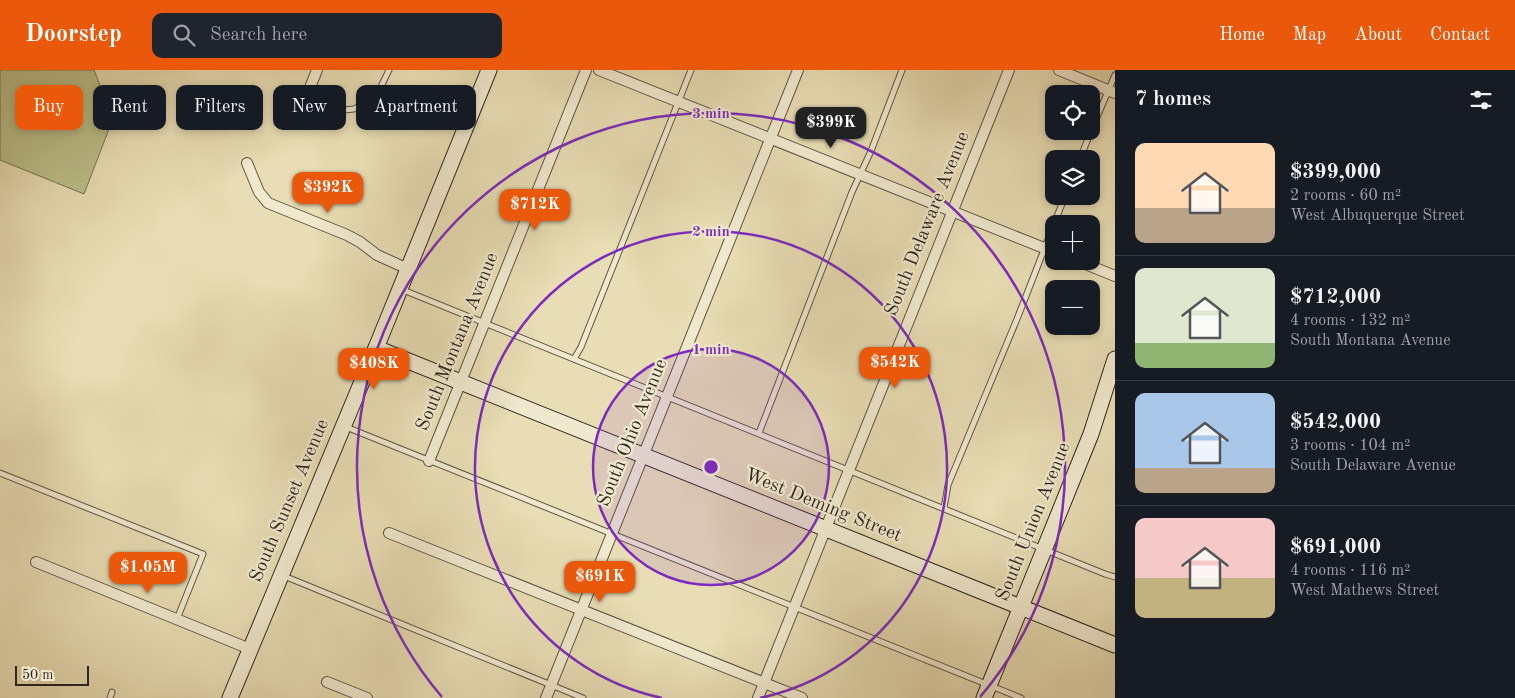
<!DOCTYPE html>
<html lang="en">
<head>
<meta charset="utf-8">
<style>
	:root { --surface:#171b24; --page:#20242c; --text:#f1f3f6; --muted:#9ea1a6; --line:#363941; --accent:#ea580c }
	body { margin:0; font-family:"Old Standard TT",serif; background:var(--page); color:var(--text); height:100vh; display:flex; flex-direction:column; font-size:19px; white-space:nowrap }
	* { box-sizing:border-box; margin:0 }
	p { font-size:16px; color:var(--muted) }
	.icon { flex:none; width:28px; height:28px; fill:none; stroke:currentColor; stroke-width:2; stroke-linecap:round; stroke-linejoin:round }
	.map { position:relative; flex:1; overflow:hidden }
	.sheet { display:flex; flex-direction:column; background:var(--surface); width:400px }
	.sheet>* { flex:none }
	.guide { position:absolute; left:15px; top:15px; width:475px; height:45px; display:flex; gap:10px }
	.controls { position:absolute; left:1045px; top:15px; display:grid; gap:10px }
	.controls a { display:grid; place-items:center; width:55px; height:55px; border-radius:10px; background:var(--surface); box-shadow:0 2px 8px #0003; font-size:25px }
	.scale { position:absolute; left:15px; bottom:12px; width:74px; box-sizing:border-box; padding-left:5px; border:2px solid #2f271e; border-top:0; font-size:14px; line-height:18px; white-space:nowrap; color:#2f271e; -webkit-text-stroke:4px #f0e9ce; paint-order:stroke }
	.price { position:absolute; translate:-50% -42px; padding:0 11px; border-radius:10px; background:var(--accent); color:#fff; font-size:16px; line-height:32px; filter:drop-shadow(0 1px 2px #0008) }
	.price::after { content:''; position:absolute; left:50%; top:30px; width:15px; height:11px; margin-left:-8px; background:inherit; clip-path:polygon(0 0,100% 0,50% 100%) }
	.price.active { background:#222; color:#fff }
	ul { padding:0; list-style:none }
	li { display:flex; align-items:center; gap:15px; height:125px; padding:0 20px }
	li+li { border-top:1px solid var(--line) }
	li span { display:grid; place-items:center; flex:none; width:140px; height:100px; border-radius:10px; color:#555 }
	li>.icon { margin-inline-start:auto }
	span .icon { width:60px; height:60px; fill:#fffc; stroke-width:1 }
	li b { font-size:21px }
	h2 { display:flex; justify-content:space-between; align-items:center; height:60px; padding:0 20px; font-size:21px }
	.chip { padding:0 18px; border-radius:10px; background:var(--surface); box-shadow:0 2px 8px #0003; font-size:18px; line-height:45px }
	.chip.active { background:var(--accent); color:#fff }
	header { display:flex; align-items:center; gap:30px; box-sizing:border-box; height:70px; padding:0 25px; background:var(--accent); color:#fff }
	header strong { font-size:24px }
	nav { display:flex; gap:28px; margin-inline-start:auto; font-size:18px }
	.search { width:350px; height:45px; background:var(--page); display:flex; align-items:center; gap:12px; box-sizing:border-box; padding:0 18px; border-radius:10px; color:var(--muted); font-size:19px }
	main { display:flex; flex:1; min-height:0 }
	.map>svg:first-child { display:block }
	.pitch { fill:#bbbf89; stroke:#757354 }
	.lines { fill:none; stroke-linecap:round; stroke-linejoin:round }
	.lane-casing { stroke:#5d5444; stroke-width:7 }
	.street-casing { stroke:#5d5444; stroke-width:12 }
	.secondary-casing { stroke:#2f271e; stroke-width:17 }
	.lane { stroke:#f0e9ce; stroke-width:5 }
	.street { stroke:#f0e9ce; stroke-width:10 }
	.secondary { stroke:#f0e9ce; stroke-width:15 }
	.ring { fill:none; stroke:#7b2cbf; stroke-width:2.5 }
	.labels { text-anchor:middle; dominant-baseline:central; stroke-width:4.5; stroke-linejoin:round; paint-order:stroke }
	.street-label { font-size:19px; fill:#2f271e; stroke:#f0e9ce }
	.centre { fill:#7b2cbf; stroke:#f0e9ce; stroke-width:2.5 }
	.ring-label { font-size:15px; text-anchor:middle; font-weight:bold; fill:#7b2cbf; stroke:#f0e9ce; stroke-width:4.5; stroke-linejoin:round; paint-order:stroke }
</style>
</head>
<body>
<header>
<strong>Doorstep</strong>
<div class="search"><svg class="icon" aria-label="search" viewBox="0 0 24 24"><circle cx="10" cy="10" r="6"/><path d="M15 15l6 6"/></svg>Search here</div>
<nav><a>Home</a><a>Map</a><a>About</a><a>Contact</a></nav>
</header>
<main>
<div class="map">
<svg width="1115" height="628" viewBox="0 0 1115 628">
	<rect width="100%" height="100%" fill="#e8ddb4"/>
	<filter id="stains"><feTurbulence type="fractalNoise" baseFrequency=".004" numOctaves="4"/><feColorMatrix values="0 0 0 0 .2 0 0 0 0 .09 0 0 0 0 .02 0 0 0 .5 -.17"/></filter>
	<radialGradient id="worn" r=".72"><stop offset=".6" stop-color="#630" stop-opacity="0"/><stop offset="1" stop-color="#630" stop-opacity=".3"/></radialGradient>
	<path class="pitch" d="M 0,0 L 94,0 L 107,34 L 109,59 L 84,124 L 0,90 Z"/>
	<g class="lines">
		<defs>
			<g id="lane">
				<path d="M 309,20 L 333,41 L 354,39 L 376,27 L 389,0"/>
				<path d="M 1091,61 L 1115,5"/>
				<path d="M 1080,89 L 1091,61"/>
				<path d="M 403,220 L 1105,504 L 1115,507"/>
				<path d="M 574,289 L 581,277 L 691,0"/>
				<path d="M 346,357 L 1021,628"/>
				<path d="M 759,363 L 852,122 L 871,81 L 902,0"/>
				<path d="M 0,403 L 203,484 L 177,549"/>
				<path d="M 944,438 L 948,415 L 1017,249 L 1065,126"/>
				<path d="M 284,506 L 583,628"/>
				<path d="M 110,628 L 112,622"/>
			</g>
			<g id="street">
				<path d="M 599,0 L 1054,182"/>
				<path d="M 1059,0 L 1115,23"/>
				<path d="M 309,20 L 317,0"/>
				<path d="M 247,93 L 259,122 L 268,133 L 347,165 L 360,172 L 377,185 L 408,199"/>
				<path d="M 1078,191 L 1115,206"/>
				<path d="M 429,391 L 586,0"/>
				<path d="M 389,463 L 802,628"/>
				<path d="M 36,492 L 250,579"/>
				<path d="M 327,612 L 367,628"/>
				<path d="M 546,628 L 798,0"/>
				<path d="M 758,628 L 1009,0"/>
			</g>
			<g id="secondary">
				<path d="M 376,278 L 1115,575"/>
				<path d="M 230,628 L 376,278 L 489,0"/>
				<path d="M 984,628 L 1091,364 L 1115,289"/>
			</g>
		</defs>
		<use href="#lane" class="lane-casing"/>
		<use href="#street" class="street-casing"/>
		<use href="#secondary" class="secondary-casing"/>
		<use href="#lane" class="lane"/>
		<use href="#street" class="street"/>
		<use href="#secondary" class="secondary"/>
	</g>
	<circle cx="711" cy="397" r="118" fill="#7b2cbf" fill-opacity=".12"/>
	<g class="ring">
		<circle cx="711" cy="397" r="118"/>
		<path d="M662 628A236 236 0 1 1 760 628"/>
		<path d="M442 627A354 354 0 1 1 980 627"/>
	</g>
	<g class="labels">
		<g class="street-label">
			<text transform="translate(928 154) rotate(-68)">South Delaware Avenue</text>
			<text transform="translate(458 272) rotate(-68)">South Montana Avenue</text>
			<text transform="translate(633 363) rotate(-68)">South Ohio Avenue</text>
			<text transform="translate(290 431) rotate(-67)">South Sunset Avenue</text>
			<text transform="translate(823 436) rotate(22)">West Deming Street</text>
			<text transform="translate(1034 452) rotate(-68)">South Union Avenue</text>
		</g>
	</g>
	<circle cx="711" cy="397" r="8" class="centre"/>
	<g class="ring-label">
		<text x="711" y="48">3 min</text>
		<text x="711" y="166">2 min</text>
		<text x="711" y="284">1 min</text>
	</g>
	<rect width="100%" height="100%" filter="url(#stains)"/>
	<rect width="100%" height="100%" fill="url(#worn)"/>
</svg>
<div class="controls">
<a><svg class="icon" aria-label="locate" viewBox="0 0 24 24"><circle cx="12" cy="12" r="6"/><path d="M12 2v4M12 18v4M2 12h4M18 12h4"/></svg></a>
<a><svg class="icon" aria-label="layers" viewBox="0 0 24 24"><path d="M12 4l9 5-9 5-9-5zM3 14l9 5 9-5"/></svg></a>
<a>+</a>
<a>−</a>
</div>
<div class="scale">50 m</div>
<b class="price active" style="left:831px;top:79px">$399K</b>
<b class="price" style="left:328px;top:144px">$392K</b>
<b class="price" style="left:535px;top:161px">$712K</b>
<b class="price" style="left:895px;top:319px">$542K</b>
<b class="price" style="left:374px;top:320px">$408K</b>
<b class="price" style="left:148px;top:524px">$1.05M</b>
<b class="price" style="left:600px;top:533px">$691K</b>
<div class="guide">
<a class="chip active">Buy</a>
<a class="chip">Rent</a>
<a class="chip">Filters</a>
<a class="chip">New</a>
<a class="chip">Apartment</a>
</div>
</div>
<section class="sheet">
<h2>7 homes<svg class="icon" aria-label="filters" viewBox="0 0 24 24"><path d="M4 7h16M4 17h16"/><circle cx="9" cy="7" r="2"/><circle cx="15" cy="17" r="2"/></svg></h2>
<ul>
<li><span style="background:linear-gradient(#ffd9b3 65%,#b9a48a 0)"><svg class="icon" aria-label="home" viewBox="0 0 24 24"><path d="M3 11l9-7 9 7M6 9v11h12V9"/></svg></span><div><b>$399,000</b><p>2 rooms · 60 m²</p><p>West Albuquerque Street</p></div></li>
<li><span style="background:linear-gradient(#dfe7d0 75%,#8fb573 0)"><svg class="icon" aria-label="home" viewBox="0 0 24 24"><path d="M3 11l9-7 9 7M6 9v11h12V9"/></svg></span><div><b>$712,000</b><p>4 rooms · 132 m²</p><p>South Montana Avenue</p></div></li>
<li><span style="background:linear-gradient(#a9c7e8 75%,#b9a48a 0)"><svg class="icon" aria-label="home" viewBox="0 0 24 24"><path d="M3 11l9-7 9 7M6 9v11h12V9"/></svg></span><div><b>$542,000</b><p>3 rooms · 104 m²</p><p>South Delaware Avenue</p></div></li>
<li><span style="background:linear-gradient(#f6c9c9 60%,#c2b280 0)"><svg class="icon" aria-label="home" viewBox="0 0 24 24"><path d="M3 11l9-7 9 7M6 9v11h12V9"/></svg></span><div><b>$691,000</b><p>4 rooms · 116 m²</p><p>West Mathews Street</p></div></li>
</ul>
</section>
</main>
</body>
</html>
